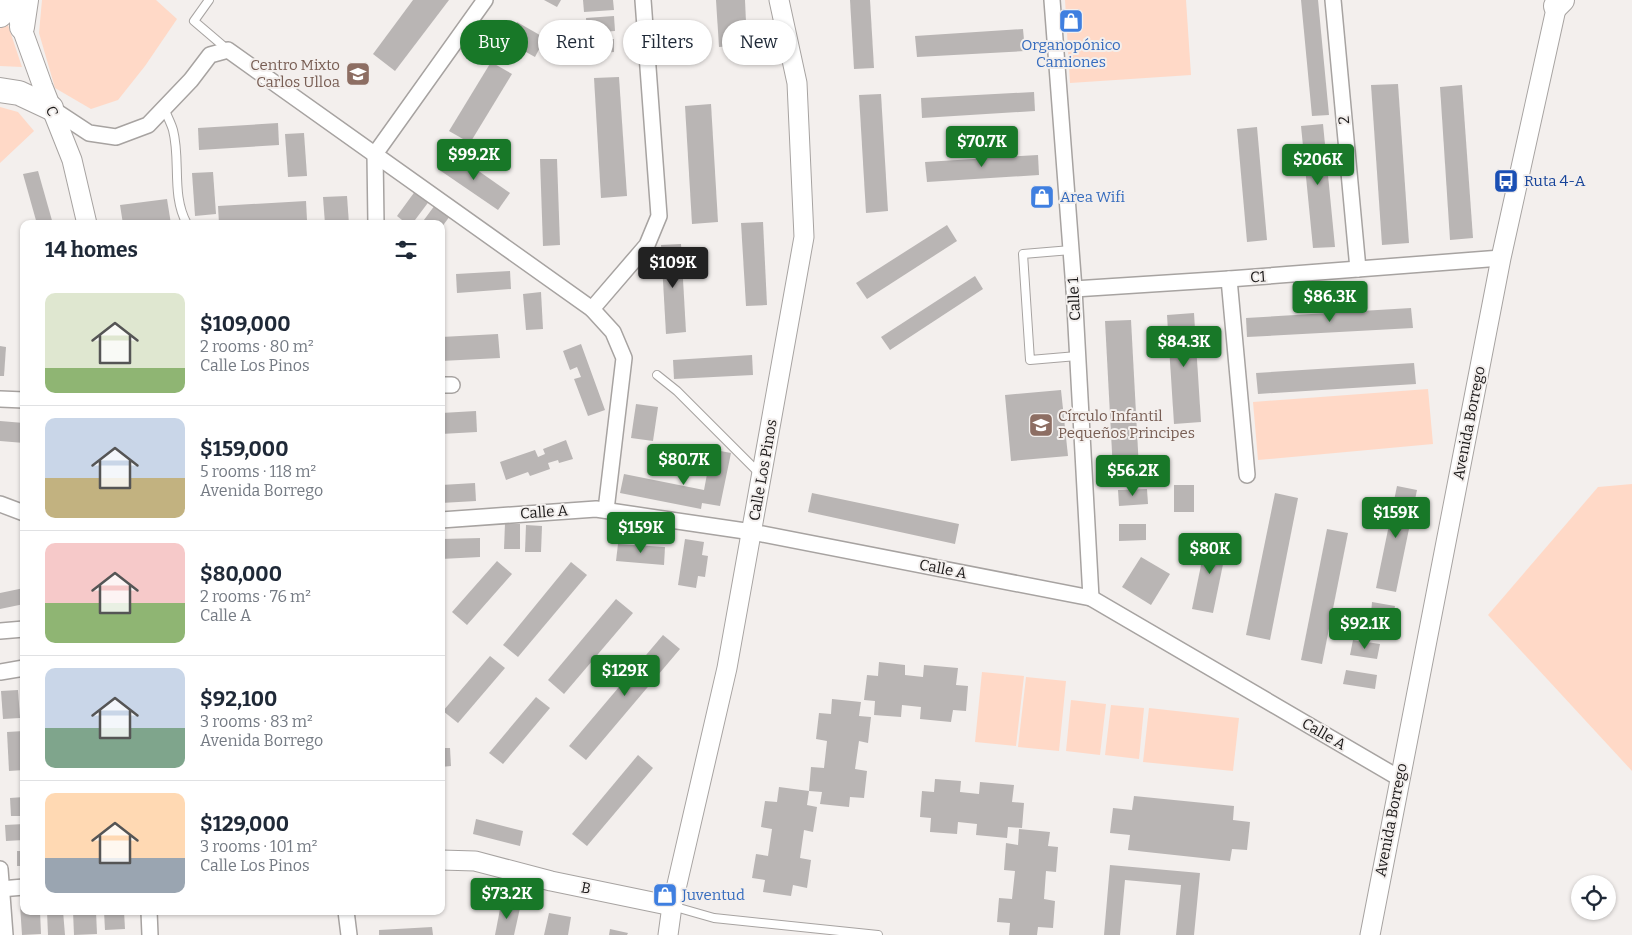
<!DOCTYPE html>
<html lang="en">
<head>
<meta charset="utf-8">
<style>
	:root { --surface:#fff; --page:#f2f2f3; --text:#1f2937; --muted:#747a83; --line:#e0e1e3; --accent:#187828 }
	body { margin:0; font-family:Bitter,serif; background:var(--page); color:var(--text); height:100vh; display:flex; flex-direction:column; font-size:19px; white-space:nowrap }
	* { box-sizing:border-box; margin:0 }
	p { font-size:16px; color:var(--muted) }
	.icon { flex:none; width:28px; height:28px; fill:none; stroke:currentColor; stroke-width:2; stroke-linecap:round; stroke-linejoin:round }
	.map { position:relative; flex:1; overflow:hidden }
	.drawer { position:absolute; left:20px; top:220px; width:425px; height:695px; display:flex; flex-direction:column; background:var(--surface); border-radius:10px; box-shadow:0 1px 4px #0004 }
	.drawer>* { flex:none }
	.banner { position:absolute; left:460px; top:20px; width:475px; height:45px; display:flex; gap:10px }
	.buttons { position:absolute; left:1571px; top:875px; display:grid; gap:10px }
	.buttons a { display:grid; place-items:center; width:45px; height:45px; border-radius:50%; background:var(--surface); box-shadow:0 1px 4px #0004; font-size:25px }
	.price { position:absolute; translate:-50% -42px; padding:0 11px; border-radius:5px; background:var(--accent); color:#fff; font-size:16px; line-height:32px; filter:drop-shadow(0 1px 2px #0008) }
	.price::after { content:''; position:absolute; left:50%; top:30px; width:15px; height:11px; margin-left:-8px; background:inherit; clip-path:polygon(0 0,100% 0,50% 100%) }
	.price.active { background:#222; color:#fff }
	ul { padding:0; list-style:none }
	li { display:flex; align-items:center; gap:15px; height:125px; padding:0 25px }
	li+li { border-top:1px solid var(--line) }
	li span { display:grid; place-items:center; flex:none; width:140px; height:100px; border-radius:10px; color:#555 }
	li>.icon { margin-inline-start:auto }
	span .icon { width:60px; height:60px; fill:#fffc; stroke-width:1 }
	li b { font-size:21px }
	h2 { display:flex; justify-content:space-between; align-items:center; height:60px; padding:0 25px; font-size:21px }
	.pill { padding:0 18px; border-radius:22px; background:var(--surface); box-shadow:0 1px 4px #0004; font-size:18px; line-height:45px }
	.pill.active { background:var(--accent); color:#fff }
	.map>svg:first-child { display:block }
	.green { fill:#ffd9c7 }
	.building { fill:#b9b5b4 }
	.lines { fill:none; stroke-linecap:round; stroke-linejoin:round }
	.service-casing { stroke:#a7a3a1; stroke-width:10 }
	.minor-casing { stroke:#a7a3a1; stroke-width:18 }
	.tertiary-casing { stroke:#a7a3a1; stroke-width:21 }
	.primary-casing { stroke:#a7a3a1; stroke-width:26 }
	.service { stroke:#fff; stroke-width:8 }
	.minor { stroke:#fff; stroke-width:15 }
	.tertiary { stroke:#fff; stroke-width:19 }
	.primary { stroke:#fff; stroke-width:24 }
	.labels { text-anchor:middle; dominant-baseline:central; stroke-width:4; stroke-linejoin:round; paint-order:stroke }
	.shop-label { font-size:15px; fill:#366cbe; stroke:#f3efed; text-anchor:start }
	.education-label { font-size:15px; fill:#785e54; stroke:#f3efed; text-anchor:end }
	.street-label { font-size:15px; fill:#1b1919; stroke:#f3efed }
	.transit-label { font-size:15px; fill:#164399; stroke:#f3efed; text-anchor:start }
</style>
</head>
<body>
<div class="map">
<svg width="1632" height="935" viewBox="0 0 1632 935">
	<rect width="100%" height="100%" fill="#f3efed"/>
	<g class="green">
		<path d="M 42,0 L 156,0 L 177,19 L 145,66 L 118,100 L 91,109 L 55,88 L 39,33 Z"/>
		<path d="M 1065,0 L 1186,0 L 1191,75 L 1070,83 Z"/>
		<path d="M 6,19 L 22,67 L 0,66 L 0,29 Z"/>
		<path d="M 0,107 L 18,112 L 34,131 L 0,163 Z"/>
		<path d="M 1428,389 L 1433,444 L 1258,460 L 1253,402 Z"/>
		<path d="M 1632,484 L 1632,771 L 1488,615 L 1598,487 Z"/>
		<path d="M 982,672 L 1024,676 L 1016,746 L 975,742 Z"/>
		<path d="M 1026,677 L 1066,681 L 1059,751 L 1018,747 Z"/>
		<path d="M 1071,700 L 1106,704 L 1100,755 L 1066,751 Z"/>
		<path d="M 1111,705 L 1144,708 L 1139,759 L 1105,755 Z"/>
		<path d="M 1149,708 L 1239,718 L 1233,771 L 1143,762 Z"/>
	</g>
	<g class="building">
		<path d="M 413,0 L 449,0 L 395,71 L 373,54 Z"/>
		<path d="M 544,0 L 561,0 L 557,7 Z"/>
		<path d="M 583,0 L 613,0 L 614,10 L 584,12 Z"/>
		<path d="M 716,0 L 745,0 L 747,45 L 719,47 Z"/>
		<path d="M 850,0 L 870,0 L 874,68 L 854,69 Z"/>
		<path d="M 1301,0 L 1318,0 L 1329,115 L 1312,116 Z"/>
		<path d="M 614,16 L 615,31 L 587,33 L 586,18 Z"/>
		<path d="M 517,22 L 545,38 L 535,57 L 506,41 Z"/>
		<path d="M 1023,29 L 1025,51 L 917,57 L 915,36 Z"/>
		<path d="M 614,39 L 614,52 L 586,54 L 585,41 Z"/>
		<path d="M 491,62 L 512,74 L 470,143 L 449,131 Z"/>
		<path d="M 619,77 L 627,196 L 601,198 L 594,78 Z"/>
		<path d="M 1398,84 L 1409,243 L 1382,245 L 1371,85 Z"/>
		<path d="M 1462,85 L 1473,238 L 1450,240 L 1440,87 Z"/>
		<path d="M 1034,92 L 1035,111 L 922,118 L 921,98 Z"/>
		<path d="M 881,94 L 888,211 L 866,213 L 859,95 Z"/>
		<path d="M 711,104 L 718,222 L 692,224 L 685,106 Z"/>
		<path d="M 278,123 L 279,145 L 199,150 L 198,128 Z"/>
		<path d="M 1323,124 L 1335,247 L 1313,248 L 1301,126 Z"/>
		<path d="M 1257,127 L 1267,240 L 1247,242 L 1237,129 Z"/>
		<path d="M 304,133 L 307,176 L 288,177 L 285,134 Z"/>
		<path d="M 450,151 L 510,193 L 498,210 L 438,169 Z"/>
		<path d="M 1038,155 L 1039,175 L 927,182 L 925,162 Z"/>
		<path d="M 540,159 L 557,159 L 560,245 L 543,246 Z"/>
		<path d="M 38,171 L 53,224 L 37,224 L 23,174 Z"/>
		<path d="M 213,172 L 216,214 L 195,216 L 192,173 Z"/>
		<path d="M 416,190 L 430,200 L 412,224 L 407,224 L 397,216 Z"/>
		<path d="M 347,196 L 349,224 L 325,224 L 323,197 Z"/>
		<path d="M 167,199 L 171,224 L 123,224 L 120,205 Z"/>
		<path d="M 306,201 L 307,220 L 219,224 L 218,206 Z"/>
		<path d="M 435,205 L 450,216 L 441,228 L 441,224 L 421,224 Z"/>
		<path d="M 763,222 L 767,305 L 746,306 L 741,223 Z"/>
		<path d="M 947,225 L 957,241 L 867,299 L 856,283 Z"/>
		<path d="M 681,244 L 686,332 L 666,334 L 661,245 Z"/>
		<path d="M 510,271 L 511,289 L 457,293 L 456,274 Z"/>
		<path d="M 975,276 L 983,289 L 890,350 L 881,337 Z"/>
		<path d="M 541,292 L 543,329 L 526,330 L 523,294 Z"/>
		<path d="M 1411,308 L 1413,328 L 1247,337 L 1246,318 Z"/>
		<path d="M 1194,313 L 1201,422 L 1174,424 L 1167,315 Z"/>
		<path d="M 1131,320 L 1139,469 L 1113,471 L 1105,321 Z"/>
		<path d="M 498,334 L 500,358 L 441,361 L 441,337 Z"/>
		<path d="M 581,344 L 605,410 L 588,416 L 574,379 L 581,377 L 577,367 L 570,370 L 563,351 Z"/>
		<path d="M 0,346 L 6,347 L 4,376 L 0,376 Z"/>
		<path d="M 752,355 L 753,375 L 674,379 L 673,360 Z"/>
		<path d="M 1414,363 L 1416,384 L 1258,394 L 1256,373 Z"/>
		<path d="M 1061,390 L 1068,456 L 1011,461 L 1005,395 Z"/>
		<path d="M 636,404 L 658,407 L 653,441 L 631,438 Z"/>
		<path d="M 476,411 L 477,432 L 441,434 L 441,413 Z"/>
		<path d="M 0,421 L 24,423 L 24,443 L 0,441 Z"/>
		<path d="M 566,440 L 573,459 L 559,463 L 558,460 L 548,463 L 550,469 L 530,476 L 528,472 L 506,480 L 500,462 L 535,450 L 538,457 L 545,454 L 543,449 Z"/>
		<path d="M 710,449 L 731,453 L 720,506 L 702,503 L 701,509 L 620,493 L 624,474 L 704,490 L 708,469 L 706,468 Z"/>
		<path d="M 475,483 L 476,501 L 441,503 L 441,485 Z"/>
		<rect x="1174" y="485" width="20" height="27"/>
		<path d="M 1397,486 L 1417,490 L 1396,592 L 1376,588 Z"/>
		<path d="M 1147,489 L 1148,504 L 1119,506 L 1118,490 Z"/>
		<path d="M 812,493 L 959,524 L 955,544 L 808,512 Z"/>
		<path d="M 1275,493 L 1298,498 L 1270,640 L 1246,635 Z"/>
		<path d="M 505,523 L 520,524 L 520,549 L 504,549 Z"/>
		<path d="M 1119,524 L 1146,524 L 1146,540 L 1119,541 Z"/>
		<path d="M 526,525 L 542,526 L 541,552 L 525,552 Z"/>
		<path d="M 1327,529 L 1348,533 L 1322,664 L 1301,660 Z"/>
		<path d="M 1207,536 L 1228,540 L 1213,613 L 1192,609 Z"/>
		<path d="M 480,538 L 480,557 L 441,559 L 441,539 Z"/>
		<path d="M 685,539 L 704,542 L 702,555 L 708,556 L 705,577 L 698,576 L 696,588 L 678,585 Z"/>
		<path d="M 618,544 L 665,547 L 664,565 L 616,561 Z"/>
		<path d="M 1141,557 L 1170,574 L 1151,605 L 1122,587 Z"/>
		<path d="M 497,561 L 512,574 L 467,625 L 452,612 Z"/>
		<path d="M 571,562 L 587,575 L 518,657 L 503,645 Z"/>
		<path d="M 24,588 L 24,604 L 0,609 L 0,593 Z"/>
		<path d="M 616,599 L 633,613 L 564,694 L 548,680 Z"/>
		<path d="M 1372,602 L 1395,606 L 1393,617 L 1371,614 Z"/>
		<path d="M 1354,617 L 1386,622 L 1384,636 L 1352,631 Z"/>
		<path d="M 663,635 L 680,649 L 586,760 L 569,746 Z"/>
		<path d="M 1353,640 L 1380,644 L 1377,659 L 1350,655 Z"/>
		<path d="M 490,656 L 505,668 L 458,723 L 443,711 Z"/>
		<path d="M 879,662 L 905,665 L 905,675 L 923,677 L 924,665 L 958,668 L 956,685 L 968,686 L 966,711 L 953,710 L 951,722 L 920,719 L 921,707 L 902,705 L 901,717 L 874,715 L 875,701 L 864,700 L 867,675 L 878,676 Z"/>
		<path d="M 1346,670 L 1377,675 L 1375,689 L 1343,684 Z"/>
		<path d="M 18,690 L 20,718 L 3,719 L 1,691 Z"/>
		<path d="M 536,697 L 550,708 L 503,764 L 489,753 Z"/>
		<path d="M 832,699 L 861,702 L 859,716 L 871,717 L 868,743 L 859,741 L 855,769 L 867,771 L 864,798 L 850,797 L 849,807 L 820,804 L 822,792 L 809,791 L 811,767 L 824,768 L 827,741 L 816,739 L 819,713 L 831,714 Z"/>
		<path d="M 24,731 L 24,770 L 9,771 L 7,732 Z"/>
		<path d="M 441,748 L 450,748 L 451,766 L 441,767 Z"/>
		<path d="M 638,755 L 653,768 L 587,846 L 572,834 Z"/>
		<path d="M 935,779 L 961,781 L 960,792 L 979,794 L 980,782 L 1014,785 L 1012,802 L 1024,803 L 1022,828 L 1008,827 L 1007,838 L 976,835 L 977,824 L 958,822 L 957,834 L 930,832 L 931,818 L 920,817 L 922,791 L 934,792 Z"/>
		<path d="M 779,787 L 809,791 L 807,805 L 817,807 L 813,832 L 804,830 L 800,858 L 811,860 L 807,888 L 793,885 L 791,896 L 763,892 L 765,880 L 752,878 L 756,854 L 768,856 L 772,829 L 761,827 L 765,801 L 777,802 Z"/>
		<path d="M 1134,796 L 1234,806 L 1233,820 L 1250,822 L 1247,850 L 1232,849 L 1230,861 L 1128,850 L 1130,835 L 1110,833 L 1113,808 L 1132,810 Z"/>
		<path d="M 24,797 L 24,816 L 11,816 L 10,798 Z"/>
		<path d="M 476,819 L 523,831 L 520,846 L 473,834 Z"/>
		<path d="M 24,824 L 24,840 L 6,841 L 5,825 Z"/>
		<path d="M 1019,829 L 1050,832 L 1048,846 L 1058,847 L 1056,872 L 1046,871 L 1044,899 L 1055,901 L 1053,928 L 1038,927 L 1037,935 L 1009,935 L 1010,923 L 997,922 L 999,898 L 1012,899 L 1015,871 L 1004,870 L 1006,843 L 1018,845 Z"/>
		<rect x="17" y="851" width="7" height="15"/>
		<path d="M 1110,865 L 1200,873 L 1194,935 L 1176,935 L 1181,885 L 1125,880 L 1120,935 L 1104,935 Z"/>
		<path d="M 24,904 L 24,911 L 40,911 L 41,934 L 22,935 L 20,905 Z"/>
		<path d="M 501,904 L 520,908 L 514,935 L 495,935 Z"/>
		<path d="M 47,911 L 63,911 L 65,935 L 48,935 Z"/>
		<path d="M 73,911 L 96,911 L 97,934 L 74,935 Z"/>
		<path d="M 104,911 L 124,911 L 125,929 L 105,930 Z"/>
		<path d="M 549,913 L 571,917 L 568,935 L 544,935 Z"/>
		<path d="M 432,927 L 433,935 L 379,935 L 379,930 Z"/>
		<path d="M 610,929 L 628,933 L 627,935 L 609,935 Z"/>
	</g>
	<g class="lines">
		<defs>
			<g id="service">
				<path d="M 209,0 L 194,21 L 228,50"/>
				<path d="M 164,108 C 167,116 171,123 173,130 C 181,161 171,195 187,224"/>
				<path d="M 1071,250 L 1023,254 L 1030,360 L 1077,356"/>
				<path d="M 657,375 L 677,391 L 760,474"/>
				<path d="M 672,906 L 714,918 L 878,935"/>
			</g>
			<g id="minor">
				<path d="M 1052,0 L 1074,289 L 1091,598"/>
				<path d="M 1333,0 L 1358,269"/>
				<path d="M 51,108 L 89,133 L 116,137 L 148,125 L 191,80 L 210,55 L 228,50 L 592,309 L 613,332 L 624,358 L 606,510"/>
				<path d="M 376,224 L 375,154 L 485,0"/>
				<path d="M 1229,279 L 1247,475"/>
				<path d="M 1074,289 L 1229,279 L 1501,258"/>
				<path d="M 592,309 L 647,245 L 659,216 L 643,0"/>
				<path d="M 441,385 L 452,385"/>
				<path d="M 0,399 L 24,400"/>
				<path d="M 0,504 L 24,513"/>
				<path d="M 441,520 L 596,509 L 752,532 L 1091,598 L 1399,778"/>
				<path d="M 0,631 L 24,629"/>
				<path d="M 0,672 L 24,668"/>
				<path d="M 0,869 L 5,935"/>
				<path d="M 0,889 L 24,887"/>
				<path d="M 149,911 L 150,935"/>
				<path d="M 346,911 L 349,935"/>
			</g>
			<g id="tertiary">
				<path d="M 17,15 L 43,87 L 72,160 L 87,224"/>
				<path d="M 441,860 L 475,861 L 551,881 L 672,906"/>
				<path d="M 668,935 L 672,906 L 727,668 L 804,237 L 797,83 L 779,0"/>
				<path d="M 1370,935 L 1501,258 L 1558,0"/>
			</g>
			<g id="primary">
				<path d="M 1556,6 L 1562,0"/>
				<path d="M 0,15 L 10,0"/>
				<path d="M 22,27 L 26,0"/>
				<path d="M 0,90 L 19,93 L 51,108"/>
			</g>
		</defs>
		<use href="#service" class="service-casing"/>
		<use href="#minor" class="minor-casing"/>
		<use href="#tertiary" class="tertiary-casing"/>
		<use href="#primary" class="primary-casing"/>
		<use href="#service" class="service"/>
		<use href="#minor" class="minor"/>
		<use href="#tertiary" class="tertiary"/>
		<use href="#primary" class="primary"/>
	</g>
	<defs>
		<symbol id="shop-square" viewBox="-11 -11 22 22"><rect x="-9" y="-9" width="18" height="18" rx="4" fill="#3f7fe0" stroke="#f3efed"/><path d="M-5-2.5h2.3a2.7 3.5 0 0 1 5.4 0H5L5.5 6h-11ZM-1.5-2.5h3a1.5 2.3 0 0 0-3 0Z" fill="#fff"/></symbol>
		<symbol id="school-square" viewBox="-11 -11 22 22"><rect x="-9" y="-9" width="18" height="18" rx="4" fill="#8d6e63" stroke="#f3efed"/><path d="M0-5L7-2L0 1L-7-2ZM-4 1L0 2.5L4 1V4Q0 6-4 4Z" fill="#fff"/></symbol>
		<symbol id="bus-square" viewBox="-11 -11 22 22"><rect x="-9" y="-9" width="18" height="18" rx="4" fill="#1a4fb4" stroke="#f3efed"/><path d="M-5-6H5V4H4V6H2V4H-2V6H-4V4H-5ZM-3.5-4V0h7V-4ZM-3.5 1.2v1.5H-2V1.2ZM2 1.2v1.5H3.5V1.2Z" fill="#fff"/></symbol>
	</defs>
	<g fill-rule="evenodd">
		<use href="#shop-square" x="1057" y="7" width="28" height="28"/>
		<use href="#school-square" x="344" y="60" width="28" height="28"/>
		<use href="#bus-square" x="1492" y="167" width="28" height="28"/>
		<use href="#shop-square" x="1028" y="183" width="28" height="28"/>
		<use href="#school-square" x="1027" y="411" width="28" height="28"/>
		<use href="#shop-square" x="651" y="881" width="28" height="28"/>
	</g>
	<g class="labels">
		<g class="shop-label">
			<text x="1071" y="45" text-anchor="middle">Organopónico<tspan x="1071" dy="17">Camiones</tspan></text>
			<text x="1060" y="197">Area Wifi</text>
			<text x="682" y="895">Juventud</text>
		</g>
		<g class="education-label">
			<text x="340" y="65">Centro Mixto<tspan x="340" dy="17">Carlos Ulloa</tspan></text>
			<text x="1058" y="416" text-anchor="start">Círculo Infantil<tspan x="1058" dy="17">Pequeños Principes</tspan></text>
		</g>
		<g class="street-label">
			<text transform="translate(52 111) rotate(68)">C</text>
			<text transform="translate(1344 120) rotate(-95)">2</text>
			<text transform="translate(1258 277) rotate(-4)">C1</text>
			<text transform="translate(1074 299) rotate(-93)">Calle 1</text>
			<text transform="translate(1469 423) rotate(-79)">Avenida Borrego</text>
			<text transform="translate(763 470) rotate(-80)">Calle Los Pinos</text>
			<text transform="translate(544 512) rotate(-4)">Calle A</text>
			<text transform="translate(943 569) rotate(11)">Calle A</text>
			<text transform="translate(1324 734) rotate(30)">Calle A</text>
			<text transform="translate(1391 820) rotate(-79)">Avenida Borrego</text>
			<text transform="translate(586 888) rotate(11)">B</text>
		</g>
		<g class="transit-label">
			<text x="1524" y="181">Ruta 4-A</text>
		</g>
	</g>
</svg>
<div class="buttons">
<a><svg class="icon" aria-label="locate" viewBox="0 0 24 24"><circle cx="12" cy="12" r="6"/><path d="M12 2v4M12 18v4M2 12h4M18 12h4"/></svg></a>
</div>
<b class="price" style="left:982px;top:168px">$70.7K</b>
<b class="price" style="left:474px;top:181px">$99.2K</b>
<b class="price" style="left:1318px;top:186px">$206K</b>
<b class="price active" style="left:673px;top:289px">$109K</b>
<b class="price" style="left:1330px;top:323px">$86.3K</b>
<b class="price" style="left:1184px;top:368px">$84.3K</b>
<b class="price" style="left:684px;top:486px">$80.7K</b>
<b class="price" style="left:1133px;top:497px">$56.2K</b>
<b class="price" style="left:1396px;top:539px">$159K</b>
<b class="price" style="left:641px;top:554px">$159K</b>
<b class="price" style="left:1210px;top:575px">$80K</b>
<b class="price" style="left:1365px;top:650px">$92.1K</b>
<b class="price" style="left:625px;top:697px">$129K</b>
<b class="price" style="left:507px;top:920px">$73.2K</b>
<div class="banner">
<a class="pill active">Buy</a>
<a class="pill">Rent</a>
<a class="pill">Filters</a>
<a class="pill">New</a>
</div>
<section class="drawer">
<h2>14 homes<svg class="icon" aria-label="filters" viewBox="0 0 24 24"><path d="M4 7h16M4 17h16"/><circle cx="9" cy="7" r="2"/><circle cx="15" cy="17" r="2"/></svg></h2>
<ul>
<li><span style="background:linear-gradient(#dfe7d0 75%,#8fb573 0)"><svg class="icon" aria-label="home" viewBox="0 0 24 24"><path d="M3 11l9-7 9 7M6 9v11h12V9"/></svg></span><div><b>$109,000</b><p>2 rooms · 80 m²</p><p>Calle Los Pinos</p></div></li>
<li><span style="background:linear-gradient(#c9d6e8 60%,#c2b280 0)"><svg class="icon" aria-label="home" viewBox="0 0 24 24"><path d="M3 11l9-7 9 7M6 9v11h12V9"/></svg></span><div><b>$159,000</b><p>5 rooms · 118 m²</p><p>Avenida Borrego</p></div></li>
<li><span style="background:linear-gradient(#f6c9c9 60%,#8fb573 0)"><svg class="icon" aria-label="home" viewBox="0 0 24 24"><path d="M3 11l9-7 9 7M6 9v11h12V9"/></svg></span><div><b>$80,000</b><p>2 rooms · 76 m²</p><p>Calle A</p></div></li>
<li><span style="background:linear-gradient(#c9d6e8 60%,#7fa58c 0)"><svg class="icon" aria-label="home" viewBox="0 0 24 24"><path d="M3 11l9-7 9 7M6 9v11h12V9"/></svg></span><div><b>$92,100</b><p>3 rooms · 83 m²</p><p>Avenida Borrego</p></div></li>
<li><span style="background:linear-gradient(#ffd9b3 65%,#9aa5b1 0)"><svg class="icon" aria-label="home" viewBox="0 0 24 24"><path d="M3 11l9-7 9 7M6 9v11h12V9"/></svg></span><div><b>$129,000</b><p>3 rooms · 101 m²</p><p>Calle Los Pinos</p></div></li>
</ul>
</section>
</div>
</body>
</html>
